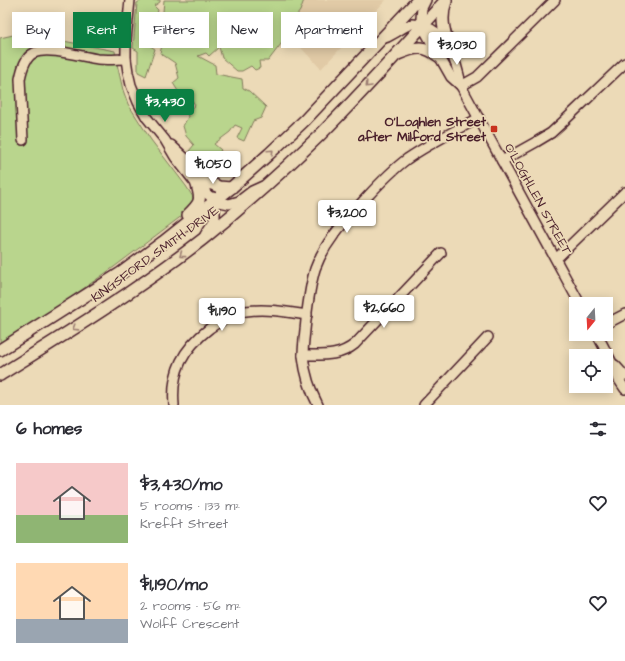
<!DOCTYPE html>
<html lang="en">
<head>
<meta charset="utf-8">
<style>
	:root { --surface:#fff; --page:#f2f2f3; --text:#2b2b33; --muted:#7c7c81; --accent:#0b8043 }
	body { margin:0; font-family:"Architects Daughter",sans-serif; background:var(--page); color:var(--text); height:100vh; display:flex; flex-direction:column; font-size:15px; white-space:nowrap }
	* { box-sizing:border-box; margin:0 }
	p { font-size:13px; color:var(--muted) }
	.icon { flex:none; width:22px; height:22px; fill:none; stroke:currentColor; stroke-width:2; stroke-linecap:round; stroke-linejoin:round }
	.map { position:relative; height:405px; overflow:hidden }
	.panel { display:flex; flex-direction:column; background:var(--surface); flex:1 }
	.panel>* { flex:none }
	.banner { position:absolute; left:12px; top:12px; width:400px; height:36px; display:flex; gap:8px }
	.needle { width:26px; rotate:198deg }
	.buttons { position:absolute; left:569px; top:297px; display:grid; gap:8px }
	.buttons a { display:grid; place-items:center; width:44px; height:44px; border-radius:0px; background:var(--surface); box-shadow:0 2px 10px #0003; font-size:20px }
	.price { position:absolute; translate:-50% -34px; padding:0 9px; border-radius:4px; background:#fff; color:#222; font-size:13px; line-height:26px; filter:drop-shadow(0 1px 2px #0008) }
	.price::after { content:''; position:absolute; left:50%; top:24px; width:12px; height:9px; margin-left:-6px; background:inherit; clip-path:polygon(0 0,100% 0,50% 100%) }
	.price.selected { background:var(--accent); color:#fff }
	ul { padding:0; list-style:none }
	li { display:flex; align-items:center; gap:12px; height:100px; padding:0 16px }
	li span { display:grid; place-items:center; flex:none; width:112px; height:80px; border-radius:0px; color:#555 }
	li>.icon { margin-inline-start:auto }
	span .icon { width:48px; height:48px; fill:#fffc; stroke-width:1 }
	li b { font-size:17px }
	h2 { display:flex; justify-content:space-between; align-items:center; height:48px; padding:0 16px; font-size:17px }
	.pill { padding:0 14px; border-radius:0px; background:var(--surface); box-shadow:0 2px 10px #0003; font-size:14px; line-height:36px }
	.pill.selected { background:var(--accent); color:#fff }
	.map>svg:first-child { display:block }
	.built { fill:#e1caa6 }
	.green { fill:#b9d58d; stroke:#827a5c }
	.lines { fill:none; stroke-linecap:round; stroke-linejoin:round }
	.minor-casing { stroke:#4a1f2b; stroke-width:12 }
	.major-casing { stroke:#4a1f2b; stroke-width:14 }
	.minor { stroke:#ecdab7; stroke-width:9 }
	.major { stroke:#ecdab7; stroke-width:11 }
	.oneway { stroke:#9b7c71 }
	.poi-dot { fill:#c8321e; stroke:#ecdab7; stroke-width:1.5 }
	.labels { text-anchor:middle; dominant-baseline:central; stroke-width:3.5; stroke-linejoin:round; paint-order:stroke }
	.poi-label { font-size:13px; font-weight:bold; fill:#4a1f2b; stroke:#ecdab7; text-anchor:end }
	.street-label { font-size:13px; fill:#4a1f2b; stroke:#ecdab7 }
</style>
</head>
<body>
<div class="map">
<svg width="625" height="405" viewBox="0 0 625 405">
	<rect width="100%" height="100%" fill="#ecdab7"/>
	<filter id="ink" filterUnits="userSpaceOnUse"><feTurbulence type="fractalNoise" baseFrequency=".025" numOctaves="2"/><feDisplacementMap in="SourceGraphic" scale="8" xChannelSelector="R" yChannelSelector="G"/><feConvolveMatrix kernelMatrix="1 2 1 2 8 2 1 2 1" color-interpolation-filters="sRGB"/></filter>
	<g filter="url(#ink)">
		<path class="built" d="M 256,0 L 386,0 L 321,69 Z"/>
		<g class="green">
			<path d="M 142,0 L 160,0 L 160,2 L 154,6 L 158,10 L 156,19 L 148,18 L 145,23 L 153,29 L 149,45 L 155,49 L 146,76 L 138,72 L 138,51 L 133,48 L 137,3 Z"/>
			<path d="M 164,0 L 304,0 L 300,11 L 291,23 L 291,28 L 281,44 L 268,61 L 259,61 L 260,68 L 255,70 L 251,66 L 242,71 L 237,71 L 222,58 L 219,47 L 209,56 L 206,53 L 198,56 L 215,65 L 216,74 L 242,79 L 243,88 L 249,91 L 266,107 L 261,118 L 253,121 L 244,141 L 237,138 L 242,128 L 235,125 L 230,132 L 214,144 L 221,150 C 216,159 211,163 201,165 L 189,151 L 194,145 L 186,136 L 183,126 L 188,117 L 187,112 L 195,105 L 190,97 L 185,101 L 181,96 L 173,83 L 179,78 L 175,63 L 160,53 L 164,38 L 161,36 Z"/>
			<path d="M 22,33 L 115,51 L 117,64 L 123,90 L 128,104 L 151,140 L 186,186 L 193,197 L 193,204 L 187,212 L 114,267 L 66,301 L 0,343 L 0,38 Z"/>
		</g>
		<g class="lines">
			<defs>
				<g id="minor">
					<path d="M 130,0 L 126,39 L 126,59 L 128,72 L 131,85 L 138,102 L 147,118 L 165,140 L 175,157 L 197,185 L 215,201 L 229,204 L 239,201 L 252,191 L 263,186"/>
					<path d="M 426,0 L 422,8 L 421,18 L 426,33 L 451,77 L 461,86 L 580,304"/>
					<path d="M 382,39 C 386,38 390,36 393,34 C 400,31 405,25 412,24 C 413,24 417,24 418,25 C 445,27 458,64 461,86"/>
					<path d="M 461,86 L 477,77 L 555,0"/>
					<path d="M 23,140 L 20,79 C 22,69 25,57 34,53 C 48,46 83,57 98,59 C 108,60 117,59 126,59"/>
					<path d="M 171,145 C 183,156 200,171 207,186"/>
					<path d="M 502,161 L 536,142 L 551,133 L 564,121 L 625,63"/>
					<path d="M 205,235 L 215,219 L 215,201 L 213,197"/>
					<path d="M 556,259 L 625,192"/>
					<path d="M 606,324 L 625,314"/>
					<path d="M 597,334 L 612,363 L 619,380 L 625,389"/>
					<path d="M 303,355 C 323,355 339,357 355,344 L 441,253"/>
					<path d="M 615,365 L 625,376"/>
					<path d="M 174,405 C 171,371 183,349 210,328 C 221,320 232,313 246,311 C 266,308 287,312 307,315"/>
					<path d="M 318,405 C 310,390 305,374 303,356 C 303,344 305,332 306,320 C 308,303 310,286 315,269 C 325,241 346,220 366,198 C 379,184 392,170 407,159 C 430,143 455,131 479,118"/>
					<path d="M 424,405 L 488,337"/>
				</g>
				<g id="major">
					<path d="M 446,1 C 440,18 444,31 449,48"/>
					<path d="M 398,54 C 417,46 424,45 440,57"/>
					<path d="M 205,181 L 219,187 L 231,188"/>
					<path d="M 188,215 C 200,203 202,201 197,185"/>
					<path d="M 0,350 L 121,273 L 163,242 L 231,188 L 269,154 L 305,120 L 418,0"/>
					<path d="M 0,375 C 69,332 139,289 203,239 C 244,206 283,171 320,135 C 364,91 405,45 446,0"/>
				</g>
			</defs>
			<use href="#minor" class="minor-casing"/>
			<use href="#major" class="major-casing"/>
			<use href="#minor" class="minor"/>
			<use href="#major" class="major"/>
		</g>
		<defs><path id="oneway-chevron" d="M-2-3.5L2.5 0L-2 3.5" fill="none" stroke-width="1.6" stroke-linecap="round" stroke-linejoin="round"/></defs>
		<g class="oneway">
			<use href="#oneway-chevron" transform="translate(368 85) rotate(133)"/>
			<use href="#oneway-chevron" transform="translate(271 152) rotate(-43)"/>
			<use href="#oneway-chevron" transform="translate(182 255) rotate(143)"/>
			<use href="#oneway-chevron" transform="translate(75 328) rotate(148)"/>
		</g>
	</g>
	<rect class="poi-dot" x="490" y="125" width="8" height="8" rx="2"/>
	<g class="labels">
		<g class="poi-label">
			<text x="486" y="122">O'Loghlen Street<tspan x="486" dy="15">after Milford Street</tspan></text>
		</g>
		<g class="street-label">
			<text transform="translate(538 199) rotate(61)">O'LOGHLEN STREET</text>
			<text transform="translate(155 254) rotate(-36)">KINGSFORD SMITH DRIVE</text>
		</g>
	</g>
</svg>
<div class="buttons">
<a><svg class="needle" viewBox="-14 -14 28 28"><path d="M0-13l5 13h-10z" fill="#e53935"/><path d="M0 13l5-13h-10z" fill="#7c7c81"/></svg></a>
<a><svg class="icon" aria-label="locate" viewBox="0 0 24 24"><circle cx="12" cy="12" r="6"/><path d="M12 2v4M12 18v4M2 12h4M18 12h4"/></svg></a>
</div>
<b class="price" style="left:457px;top:66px">$3,030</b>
<b class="price selected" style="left:165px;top:123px">$3,430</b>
<b class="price" style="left:213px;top:185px">$1,050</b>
<b class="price" style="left:347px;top:234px">$3,200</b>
<b class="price" style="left:384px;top:329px">$2,660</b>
<b class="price" style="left:222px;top:332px">$1,190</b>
<div class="banner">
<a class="pill">Buy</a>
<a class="pill selected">Rent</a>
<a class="pill">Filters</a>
<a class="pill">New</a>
<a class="pill">Apartment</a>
</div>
</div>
<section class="panel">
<h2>6 homes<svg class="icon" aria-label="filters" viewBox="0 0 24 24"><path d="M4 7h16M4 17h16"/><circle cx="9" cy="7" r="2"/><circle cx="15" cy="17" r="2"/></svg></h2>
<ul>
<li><span style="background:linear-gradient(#f6c9c9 65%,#8fb573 0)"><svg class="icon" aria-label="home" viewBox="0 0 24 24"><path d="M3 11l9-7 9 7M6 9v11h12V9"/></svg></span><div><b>$3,430/mo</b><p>5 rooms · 133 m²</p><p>Krefft Street</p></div><svg class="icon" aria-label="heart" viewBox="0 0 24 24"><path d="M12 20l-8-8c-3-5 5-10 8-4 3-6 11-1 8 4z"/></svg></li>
<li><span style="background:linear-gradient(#ffd9b3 70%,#9aa5b1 0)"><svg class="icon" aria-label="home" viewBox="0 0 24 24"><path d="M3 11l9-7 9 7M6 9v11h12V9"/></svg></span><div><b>$1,190/mo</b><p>2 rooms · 56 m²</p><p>Wolff Crescent</p></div><svg class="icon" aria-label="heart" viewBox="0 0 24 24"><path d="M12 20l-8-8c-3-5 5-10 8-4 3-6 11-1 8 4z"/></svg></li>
</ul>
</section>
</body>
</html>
